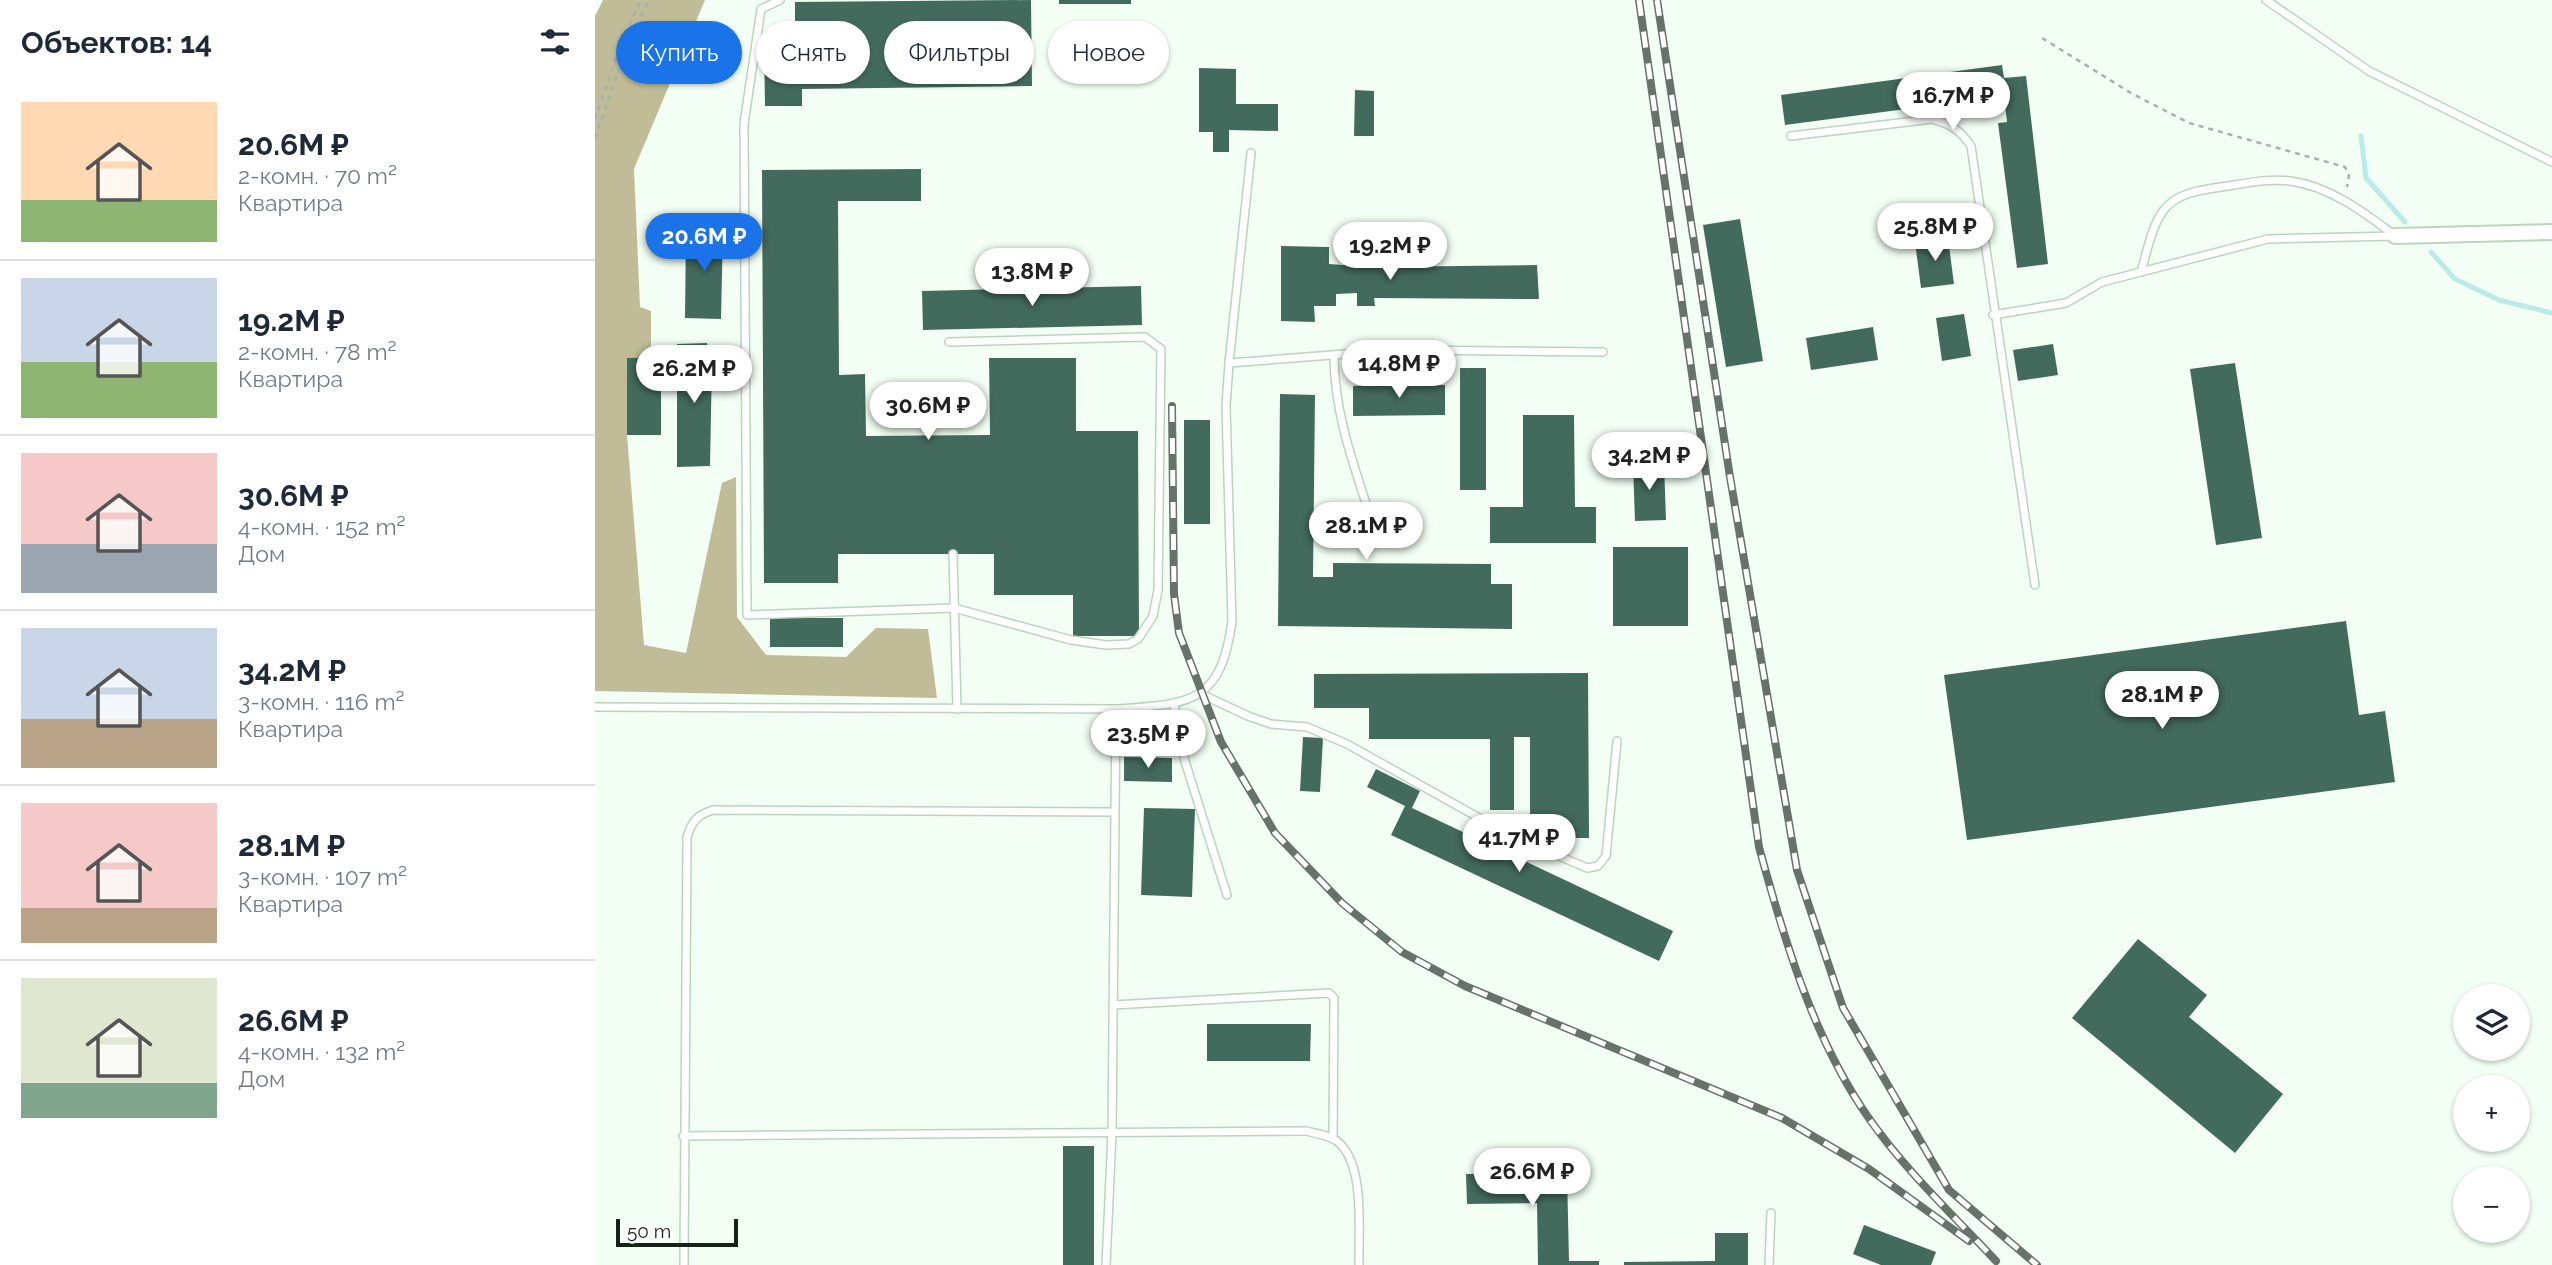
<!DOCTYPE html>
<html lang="ru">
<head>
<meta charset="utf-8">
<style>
	:root { --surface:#fff; --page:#f6f6f7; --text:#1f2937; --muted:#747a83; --line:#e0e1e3; --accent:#1a73e8 }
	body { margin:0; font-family:Raleway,sans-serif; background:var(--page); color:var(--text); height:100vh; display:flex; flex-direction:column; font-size:26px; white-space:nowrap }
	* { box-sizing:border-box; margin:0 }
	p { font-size:23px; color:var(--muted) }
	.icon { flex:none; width:38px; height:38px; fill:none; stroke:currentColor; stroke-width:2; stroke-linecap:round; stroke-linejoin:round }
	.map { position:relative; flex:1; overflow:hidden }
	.details { display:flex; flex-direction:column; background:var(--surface); width:595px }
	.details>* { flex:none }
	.hud { position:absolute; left:21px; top:21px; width:665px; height:63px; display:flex; gap:14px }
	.buttons { position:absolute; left:1858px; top:984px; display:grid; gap:14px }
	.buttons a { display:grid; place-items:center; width:77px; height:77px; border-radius:50%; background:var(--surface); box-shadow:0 2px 5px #0004; font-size:35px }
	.scale { position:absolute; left:21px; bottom:18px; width:122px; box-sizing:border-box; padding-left:7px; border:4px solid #162117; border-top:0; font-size:19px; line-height:24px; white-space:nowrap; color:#162117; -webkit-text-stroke:5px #fff; paint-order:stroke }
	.price { position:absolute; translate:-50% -60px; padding:0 16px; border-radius:24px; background:#fff; color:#222; font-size:23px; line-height:46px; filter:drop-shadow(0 2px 4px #0008) }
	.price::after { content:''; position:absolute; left:50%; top:42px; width:21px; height:16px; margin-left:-10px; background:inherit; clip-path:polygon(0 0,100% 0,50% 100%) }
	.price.active { background:var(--accent); color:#fff }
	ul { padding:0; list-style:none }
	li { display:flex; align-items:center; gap:21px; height:175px; padding:0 21px }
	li+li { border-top:2px solid var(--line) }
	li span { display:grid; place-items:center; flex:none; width:196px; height:140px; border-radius:0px; color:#555 }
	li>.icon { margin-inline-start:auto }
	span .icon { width:84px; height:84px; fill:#fffc; stroke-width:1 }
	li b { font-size:30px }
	h2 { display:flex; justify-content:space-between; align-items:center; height:84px; padding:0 21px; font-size:30px }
	.pill { padding:0 24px; border-radius:32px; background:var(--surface); box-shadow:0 2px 5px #0004; font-size:24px; line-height:63px }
	.pill.active { background:var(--accent); color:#fff }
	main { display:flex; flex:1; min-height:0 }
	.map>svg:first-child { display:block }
	.forest { fill:#bfbc97 }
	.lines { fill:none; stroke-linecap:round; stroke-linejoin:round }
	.stream { stroke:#bbebe9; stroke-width:5 }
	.building { fill:#436b5d }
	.lane-casing { stroke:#b9d6bc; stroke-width:10 }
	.street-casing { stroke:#b9d6bc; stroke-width:18 }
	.path { stroke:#a7b2a8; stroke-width:2.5; stroke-dasharray:5 5; stroke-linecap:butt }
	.lane { stroke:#fff; stroke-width:7 }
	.street { stroke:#fff; stroke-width:14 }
	.rail-casing { stroke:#677268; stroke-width:8 }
	.rail { stroke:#fff; stroke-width:5; stroke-dasharray:16; stroke-linecap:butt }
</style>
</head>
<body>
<main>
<section class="details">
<h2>Объектов: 14<svg class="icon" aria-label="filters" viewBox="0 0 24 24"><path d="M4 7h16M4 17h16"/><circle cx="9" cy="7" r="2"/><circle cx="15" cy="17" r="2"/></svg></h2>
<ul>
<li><span style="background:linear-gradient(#ffd9b3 70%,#8fb573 0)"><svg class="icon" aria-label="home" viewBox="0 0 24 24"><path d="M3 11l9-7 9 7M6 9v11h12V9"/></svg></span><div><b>20.6M ₽</b><p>2-комн. · 70 m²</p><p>Квартира</p></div></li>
<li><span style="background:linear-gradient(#c9d6e8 60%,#8fb573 0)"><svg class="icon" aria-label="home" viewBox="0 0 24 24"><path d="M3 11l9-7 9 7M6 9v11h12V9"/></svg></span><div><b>19.2M ₽</b><p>2-комн. · 78 m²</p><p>Квартира</p></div></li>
<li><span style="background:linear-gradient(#f6c9c9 65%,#9aa5b1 0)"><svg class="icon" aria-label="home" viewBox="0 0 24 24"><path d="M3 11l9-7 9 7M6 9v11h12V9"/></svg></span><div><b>30.6M ₽</b><p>4-комн. · 152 m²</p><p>Дом</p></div></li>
<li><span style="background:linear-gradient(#c9d6e8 65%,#b9a48a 0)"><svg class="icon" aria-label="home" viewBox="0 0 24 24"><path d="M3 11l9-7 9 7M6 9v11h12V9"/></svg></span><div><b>34.2M ₽</b><p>3-комн. · 116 m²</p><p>Квартира</p></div></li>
<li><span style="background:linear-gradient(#f6c9c9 75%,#b9a48a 0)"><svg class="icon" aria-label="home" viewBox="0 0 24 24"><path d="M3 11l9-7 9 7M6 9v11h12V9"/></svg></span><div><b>28.1M ₽</b><p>3-комн. · 107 m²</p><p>Квартира</p></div></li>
<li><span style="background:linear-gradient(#dfe7d0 75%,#7fa58c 0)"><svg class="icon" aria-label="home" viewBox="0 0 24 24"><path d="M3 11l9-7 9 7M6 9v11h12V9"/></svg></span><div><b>26.6M ₽</b><p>4-комн. · 132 m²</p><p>Дом</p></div></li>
</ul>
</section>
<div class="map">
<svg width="1957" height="1265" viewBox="0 0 1957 1265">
	<rect width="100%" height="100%" fill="#f3fff4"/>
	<path class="forest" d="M 8,0 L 110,0 L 39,169 L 45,307 L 56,311 L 56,358 L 32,358 L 32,435 L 49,645 L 91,653 L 127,483 L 141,477 L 142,617 L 171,655 L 251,657 L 281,628 L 333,629 L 342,698 L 0,691 L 0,16 Z"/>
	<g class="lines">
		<g class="stream">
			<path d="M 1766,136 L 1771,178 L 1810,222"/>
			<path d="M 1836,252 L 1860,279 L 1904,300 L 1957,313"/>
		</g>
	</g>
	<g class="building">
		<path d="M 436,0 L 437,86 L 207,89 L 207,106 L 170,106 L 169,43 L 200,43 L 200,2 Z"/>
		<rect x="464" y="0" width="72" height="4"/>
		<path d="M 1407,65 L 1409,78 L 1431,76 L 1453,264 L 1422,268 L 1403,123 L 1412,122 L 1409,96 L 1190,125 L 1186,95 Z"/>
		<path d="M 604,68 L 641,69 L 641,104 L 683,104 L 683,131 L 634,130 L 634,152 L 618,152 L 618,132 L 604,132 Z"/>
		<path d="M 760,90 L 779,91 L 779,136 L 759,136 Z"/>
		<path d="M 326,169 L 326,201 L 243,201 L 244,375 L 270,374 L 271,436 L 395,435 L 394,358 L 481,358 L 481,431 L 543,431 L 544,636 L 478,636 L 478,595 L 399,595 L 399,554 L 243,554 L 243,583 L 169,583 L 167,170 Z"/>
		<path d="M 1145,219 L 1168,361 L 1131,367 L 1108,225 Z"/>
		<path d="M 91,227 L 128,228 L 126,319 L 90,318 Z"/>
		<path d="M 1353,238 L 1359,284 L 1326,288 L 1320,242 Z"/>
		<path d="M 686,246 L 734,247 L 734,264 L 761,266 L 762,253 L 779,252 L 779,267 L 942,265 L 944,299 L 779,298 L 780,306 L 762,306 L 762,293 L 741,294 L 741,306 L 719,306 L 720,322 L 686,321 Z"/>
		<path d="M 546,286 L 547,325 L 328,330 L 327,291 Z"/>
		<path d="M 1369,314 L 1376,356 L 1347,361 L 1341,318 Z"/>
		<path d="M 1278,327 L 1283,360 L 1216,370 L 1211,338 Z"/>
		<path d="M 112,343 L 113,360 L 117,360 L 115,466 L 82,467 L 82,344 Z"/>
		<path d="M 1458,344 L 1463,375 L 1423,381 L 1418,350 Z"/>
		<rect x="32" y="358" width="34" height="77"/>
		<path d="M 1640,363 L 1667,538 L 1621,545 L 1595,369 Z"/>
		<rect x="865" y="368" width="26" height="122"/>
		<path d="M 850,385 L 850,415 L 758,416 L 758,386 Z"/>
		<path d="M 685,394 L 720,395 L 718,577 L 738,577 L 738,563 L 896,564 L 896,584 L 917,584 L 917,629 L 683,626 Z"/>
		<path d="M 928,415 L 979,415 L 980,507 L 1001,507 L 1001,543 L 895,543 L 895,507 L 928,507 Z"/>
		<rect x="589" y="420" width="26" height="104"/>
		<path d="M 1069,464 L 1071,520 L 1040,521 L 1038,465 Z"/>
		<rect x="1018" y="547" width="75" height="79"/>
		<rect x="175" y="618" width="73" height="29"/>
		<path d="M 1751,621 L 1764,715 L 1790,711 L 1800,782 L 1372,840 L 1349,675 Z"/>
		<path d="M 993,673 L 994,838 L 935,838 L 935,737 L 919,737 L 919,810 L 895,810 L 895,739 L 774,739 L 774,708 L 719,708 L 719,674 Z"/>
		<path d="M 708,737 L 728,738 L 725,792 L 705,791 Z"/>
		<path d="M 529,757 L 577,758 L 577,782 L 529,781 Z"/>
		<path d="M 781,769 L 825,791 L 817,808 L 1078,931 L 1064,961 L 796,835 L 810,806 L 772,787 Z"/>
		<path d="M 549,808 L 600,809 L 597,897 L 546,895 Z"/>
		<path d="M 1543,939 L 1612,995 L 1594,1017 L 1688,1094 L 1640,1153 L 1477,1018 Z"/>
		<path d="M 612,1024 L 716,1024 L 715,1061 L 612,1061 Z"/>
		<rect x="468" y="1146" width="31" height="119"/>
		<path d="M 972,1173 L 974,1261 L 1004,1261 L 1004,1265 L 943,1265 L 942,1203 L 872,1204 L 871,1174 Z"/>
		<path d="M 1269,1225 L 1341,1252 L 1336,1265 L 1286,1265 L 1258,1254 Z"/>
		<path d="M 1120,1233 L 1153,1233 L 1153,1265 L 1029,1265 L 1029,1262 L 1120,1261 Z"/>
	</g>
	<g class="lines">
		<defs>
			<g id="lane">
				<path d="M 185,0 L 166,9 L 149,124 L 152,615 L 359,608 L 476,640 L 511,645 L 534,644 L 543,639 L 558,616 L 563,590 L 566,349 L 550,337 L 354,342"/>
				<path d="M 1671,0 L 1774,71 L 1957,162"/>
				<path d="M 1196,136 L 1337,119 C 1356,124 1365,130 1376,146 L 1440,585"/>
				<path d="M 1546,272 C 1552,252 1556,228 1568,211 C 1581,193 1605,190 1626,187 C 1648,184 1673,178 1695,181 C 1734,186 1769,212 1799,235"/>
				<path d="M 1398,315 L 1471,303 L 1507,282 L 1673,239 L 1800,236"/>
				<path d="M 739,355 C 739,416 761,471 779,528"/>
				<path d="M 634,363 L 656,153"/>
				<path d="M 358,554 L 362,709"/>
				<path d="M 606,694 L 653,716 L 676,724 L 712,727 L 752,744 L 913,834 L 992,868 L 1003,866 L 1011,856 L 1022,741"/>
				<path d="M 579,705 L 589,758 L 632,895"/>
				<path d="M 0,707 L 521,709 C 595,704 626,704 637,621 L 631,406 L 634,363 L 802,350 L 1008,352"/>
				<path d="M 518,1005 L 734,993 L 739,998 L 738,1139"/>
				<path d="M 88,1136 L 711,1131 C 719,1133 729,1135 737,1138 C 772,1156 763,1231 764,1265"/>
				<path d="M 89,1265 L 92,837 C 97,821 102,815 118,810 L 519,812"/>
				<path d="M 511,1265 L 517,1133 L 521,709"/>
				<path d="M 1174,1265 L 1176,1213"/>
			</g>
			<path id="street" d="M 1800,236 L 1957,232"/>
		</defs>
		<use href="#lane" class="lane-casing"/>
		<use href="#street" class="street-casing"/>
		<g class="path">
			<path d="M 1447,38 L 1536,93 L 1594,123 L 1750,167 L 1754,175 L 1752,187"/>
			<path d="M 0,119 L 27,40 L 46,0"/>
			<path d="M 0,138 L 34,42 L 54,0"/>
		</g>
		<use href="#lane" class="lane"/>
		<use href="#street" class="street"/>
		<defs>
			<g id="rail">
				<path d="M 1044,0 L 1164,847 C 1189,939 1218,1038 1273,1117 C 1309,1169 1358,1215 1401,1261"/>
				<path d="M 1062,0 L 1135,477 L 1202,870 L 1248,1008 L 1354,1190 L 1442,1265"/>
				<path d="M 577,406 L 579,594 L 584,633 L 626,742 L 680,833 L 747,903 L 807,952 L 870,986 L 1187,1118 L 1274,1169 L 1374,1241"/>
			</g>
		</defs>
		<use href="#rail" class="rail-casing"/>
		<use href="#rail" class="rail"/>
	</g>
</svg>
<div class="buttons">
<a><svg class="icon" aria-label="layers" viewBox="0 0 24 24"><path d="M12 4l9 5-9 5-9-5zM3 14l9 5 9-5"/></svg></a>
<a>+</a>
<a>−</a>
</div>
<div class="scale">50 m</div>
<b class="price" style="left:1358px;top:132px">16.7M ₽</b>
<b class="price" style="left:1340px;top:263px">25.8M ₽</b>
<b class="price active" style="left:109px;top:273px">20.6M ₽</b>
<b class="price" style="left:795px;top:282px">19.2M ₽</b>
<b class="price" style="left:437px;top:308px">13.8M ₽</b>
<b class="price" style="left:804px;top:400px">14.8M ₽</b>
<b class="price" style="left:99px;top:405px">26.2M ₽</b>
<b class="price" style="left:333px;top:442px">30.6M ₽</b>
<b class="price" style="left:1054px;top:492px">34.2M ₽</b>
<b class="price" style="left:771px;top:562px">28.1M ₽</b>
<b class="price" style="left:1567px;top:731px">28.1M ₽</b>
<b class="price" style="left:553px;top:770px">23.5M ₽</b>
<b class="price" style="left:924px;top:874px">41.7M ₽</b>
<b class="price" style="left:937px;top:1208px">26.6M ₽</b>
<div class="hud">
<a class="pill active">Купить</a>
<a class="pill">Снять</a>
<a class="pill">Фильтры</a>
<a class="pill">Новое</a>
</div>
</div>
</main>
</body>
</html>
